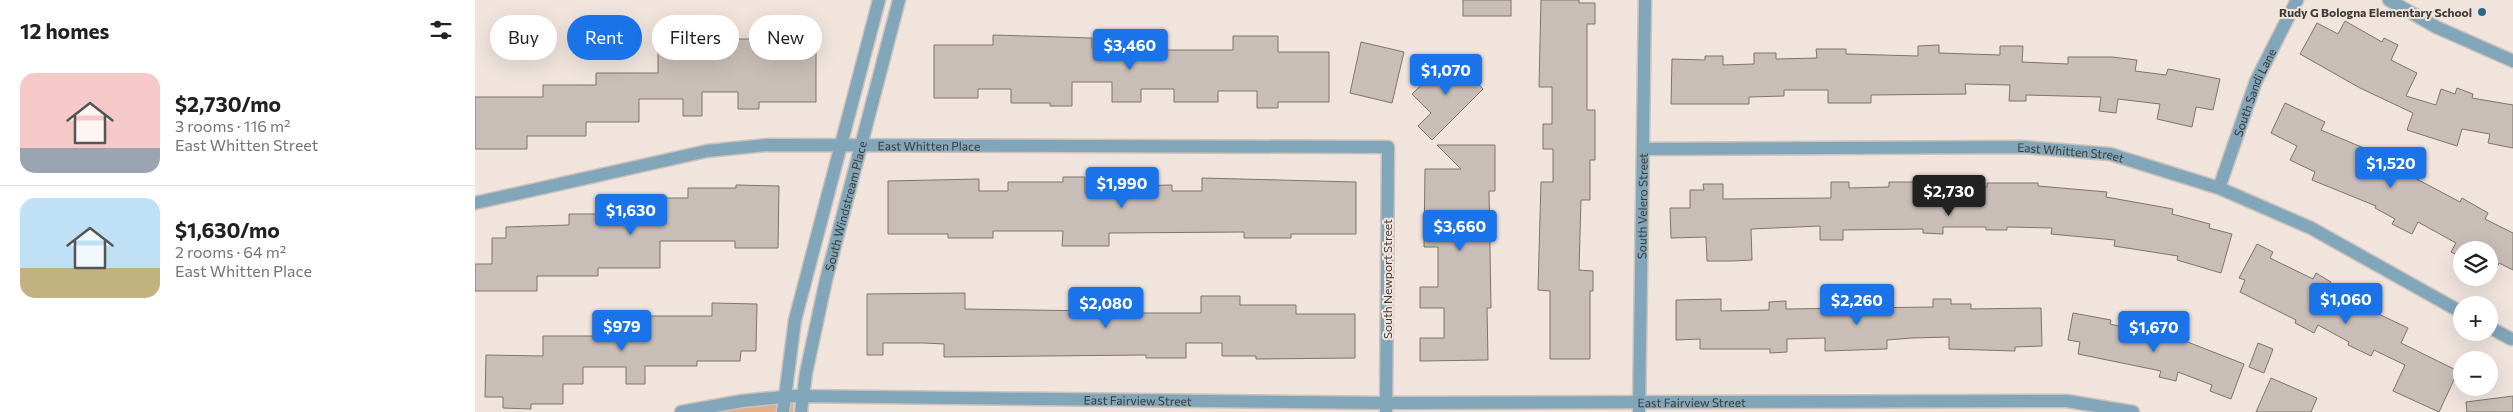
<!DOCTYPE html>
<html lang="en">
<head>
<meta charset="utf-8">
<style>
	:root { --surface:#fff; --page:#f2f2f2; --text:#202124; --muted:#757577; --line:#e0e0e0; --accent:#1a73e8 }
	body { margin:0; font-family:Commissioner,sans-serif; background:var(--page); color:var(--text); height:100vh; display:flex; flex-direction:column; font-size:19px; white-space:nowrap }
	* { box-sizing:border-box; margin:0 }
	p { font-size:16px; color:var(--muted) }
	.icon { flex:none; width:28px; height:28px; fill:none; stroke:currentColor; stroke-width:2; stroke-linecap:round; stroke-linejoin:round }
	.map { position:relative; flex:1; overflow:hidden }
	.details { display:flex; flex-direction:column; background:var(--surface); width:475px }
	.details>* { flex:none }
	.banner { position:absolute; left:15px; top:15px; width:475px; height:45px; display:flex; gap:10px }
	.tools { position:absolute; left:1978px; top:241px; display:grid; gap:10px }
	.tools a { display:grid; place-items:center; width:45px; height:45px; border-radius:50%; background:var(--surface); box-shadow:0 5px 20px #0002; font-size:25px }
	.price { position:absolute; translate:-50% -42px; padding:0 11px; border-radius:5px; background:var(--accent); color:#fff; font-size:16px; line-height:32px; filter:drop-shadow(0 1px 2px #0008) }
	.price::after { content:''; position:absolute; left:50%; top:30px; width:15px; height:11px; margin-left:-8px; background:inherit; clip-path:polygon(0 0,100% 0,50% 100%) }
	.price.active { background:#222; color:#fff }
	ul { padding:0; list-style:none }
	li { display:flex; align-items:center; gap:15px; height:125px; padding:0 20px }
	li+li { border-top:1px solid var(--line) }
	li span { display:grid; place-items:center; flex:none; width:140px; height:100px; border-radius:15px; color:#555 }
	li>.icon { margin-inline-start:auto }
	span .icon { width:60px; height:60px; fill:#fffc; stroke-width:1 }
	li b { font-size:21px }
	h2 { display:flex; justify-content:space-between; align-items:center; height:60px; padding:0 20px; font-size:21px }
	.pill { padding:0 18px; border-radius:22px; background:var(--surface); box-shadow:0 5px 20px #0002; font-size:18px; line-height:45px }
	.pill.active { background:var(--accent); color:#fff }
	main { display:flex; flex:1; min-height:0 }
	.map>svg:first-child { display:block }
	.green { fill:#e0ad8a }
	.building { fill:#c9beb7; stroke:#7e746d }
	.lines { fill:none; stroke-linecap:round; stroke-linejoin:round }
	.minor-casing { stroke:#ccc2bc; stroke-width:15 }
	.minor { stroke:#81a6b9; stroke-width:12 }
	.poi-dot { fill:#2f6881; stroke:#f0e4dd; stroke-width:2 }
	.labels { text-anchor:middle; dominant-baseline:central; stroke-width:4; stroke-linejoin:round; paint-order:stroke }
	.poi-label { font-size:12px; font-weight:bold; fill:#3e3936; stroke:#f0e4dd; text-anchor:end }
	.street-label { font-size:12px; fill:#3e3936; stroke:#f0e4dd }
</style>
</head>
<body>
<main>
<section class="details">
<h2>12 homes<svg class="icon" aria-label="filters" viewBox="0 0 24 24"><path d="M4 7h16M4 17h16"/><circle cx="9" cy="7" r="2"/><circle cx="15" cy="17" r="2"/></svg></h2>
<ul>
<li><span style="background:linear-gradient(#f6c9c9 75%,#9aa5b1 0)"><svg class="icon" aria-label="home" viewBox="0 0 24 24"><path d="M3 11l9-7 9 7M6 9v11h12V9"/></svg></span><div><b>$2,730/mo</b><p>3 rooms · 116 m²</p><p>East Whitten Street</p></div></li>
<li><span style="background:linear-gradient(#bfe0f5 70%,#c2b280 0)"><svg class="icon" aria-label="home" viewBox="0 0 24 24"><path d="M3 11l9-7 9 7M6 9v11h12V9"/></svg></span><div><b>$1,630/mo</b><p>2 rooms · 64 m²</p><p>East Whitten Place</p></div></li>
</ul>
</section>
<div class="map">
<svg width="2038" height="412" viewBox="0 0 2038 412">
	<rect width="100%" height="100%" fill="#f0e4dd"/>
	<path class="green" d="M 319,396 L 318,412 L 206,412 Z"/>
	<g class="building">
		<rect x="988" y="0" width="48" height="16"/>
		<path d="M 1066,0 L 1104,0 L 1104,3 L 1120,3 L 1120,24 L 1112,24 L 1112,110 L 1120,110 L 1120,160 L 1115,160 L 1115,200 L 1106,200 L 1104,270 L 1118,271 L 1118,291 L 1115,291 L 1115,359 L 1075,359 L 1075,291 L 1063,290 L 1066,182 L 1078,182 L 1078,149 L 1068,149 L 1068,124 L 1077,124 L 1077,87 L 1064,87 Z"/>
		<path d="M 1870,21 L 1907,42 L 1909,38 L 1923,45 L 1916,60 L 1942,73 L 1931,96 L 1961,105 L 1966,89 L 1980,94 L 1982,88 L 1998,94 L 1997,98 L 2038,105 L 2038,148 L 2013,143 L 2015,134 L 1987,129 L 1982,146 L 1932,130 L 1938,113 L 1885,88 L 1825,54 L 1842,23 L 1863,34 Z"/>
		<path d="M 518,35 L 617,38 L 617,48 L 682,50 L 758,50 L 758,36 L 803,36 L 803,52 L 854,52 L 854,102 L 803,102 L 803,108 L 782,108 L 782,91 L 743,91 L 743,102 L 699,102 L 699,89 L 666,89 L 666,102 L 637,102 L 637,82 L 597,82 L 597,106 L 575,106 L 575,103 L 536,103 L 536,89 L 503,89 L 503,98 L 459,98 L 459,45 L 518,45 Z"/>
		<path d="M 239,39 L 284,39 L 284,50 L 341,50 L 341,102 L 284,102 L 284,109 L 263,109 L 263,92 L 227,92 L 227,116 L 208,116 L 208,99 L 164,99 L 164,122 L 111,122 L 111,136 L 52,136 L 52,149 L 0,149 L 0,97 L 68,97 L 68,85 L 121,85 L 121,73 L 183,73 L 183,44 L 239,44 Z"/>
		<path d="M 886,42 L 929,52 L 917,103 L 875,93 Z"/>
		<path d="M 1464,45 L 1464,53 L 1525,55 L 1525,46 L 1548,46 L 1547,62 L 1593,64 L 1593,57 L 1637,57 L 1662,60 L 1660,71 L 1691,75 L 1693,69 L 1745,79 L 1738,110 L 1721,107 L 1717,127 L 1682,119 L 1685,104 L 1643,99 L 1641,113 L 1624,111 L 1626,97 L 1551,95 L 1551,101 L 1534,101 L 1535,85 L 1490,84 L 1491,94 L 1396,95 L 1396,103 L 1353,103 L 1353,90 L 1309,90 L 1309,96 L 1274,97 L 1274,104 L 1196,104 L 1197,59 L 1230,60 L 1230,56 L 1248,56 L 1248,65 L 1279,64 L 1279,53 L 1301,53 L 1301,59 L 1342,58 L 1341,49 L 1371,49 L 1371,54 L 1443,56 L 1443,46 Z"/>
		<path d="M 976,56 L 1008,89 L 957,140 L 943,126 L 956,113 L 937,94 Z"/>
		<path d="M 1810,103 L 1850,122 L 1846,130 L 1908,156 L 1906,160 L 1985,202 L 1987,198 L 2013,213 L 2010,219 L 2038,233 L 2038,270 L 2024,263 L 2019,273 L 2014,271 L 2014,250 L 1986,250 L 1986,257 L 1976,252 L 1981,243 L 1943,222 L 1937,234 L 1917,224 L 1920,219 L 1900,208 L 1901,206 L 1837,180 L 1840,172 L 1815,160 L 1822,146 L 1796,133 Z"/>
		<path d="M 962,145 L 1020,145 L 1020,191 L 1014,191 L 1016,308 L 1012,308 L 1013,360 L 945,361 L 945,338 L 969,338 L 969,308 L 945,308 L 945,287 L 963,287 L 963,247 L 949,247 L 950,169 L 986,169 Z"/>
		<path d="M 588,177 L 610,177 L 610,193 L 652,193 L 652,186 L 697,185 L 697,191 L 727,191 L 727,178 L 881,182 L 881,234 L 816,234 L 816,238 L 769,238 L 769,232 L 634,233 L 634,246 L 587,246 L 588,231 L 518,231 L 518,238 L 473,238 L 473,234 L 413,234 L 413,181 L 504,179 L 504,191 L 533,191 L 533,182 L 588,182 Z"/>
		<path d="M 1356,182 L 1374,182 L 1374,188 L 1414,187 L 1414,182 L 1466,182 L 1466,186 L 1512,187 L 1512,183 L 1563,183 L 1563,186 L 1632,192 L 1631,197 L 1698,209 L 1697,214 L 1735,224 L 1734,228 L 1757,234 L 1746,273 L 1702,260 L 1703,256 L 1639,246 L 1640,240 L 1576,234 L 1577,228 L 1532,227 L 1532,230 L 1511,230 L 1511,227 L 1468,227 L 1468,234 L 1448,233 L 1448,229 L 1368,230 L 1368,240 L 1345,240 L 1345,226 L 1276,229 L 1277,260 L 1258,261 L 1232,261 L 1231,237 L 1196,238 L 1195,208 L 1215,208 L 1215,190 L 1229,190 L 1228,184 L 1248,184 L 1248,199 L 1356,198 Z"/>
		<path d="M 261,185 L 304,186 L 303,248 L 260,248 L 260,241 L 185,241 L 185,268 L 123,268 L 123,276 L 62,276 L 62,291 L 0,291 L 0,264 L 17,264 L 17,238 L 31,238 L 31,227 L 94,225 L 94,214 L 165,214 L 165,198 L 213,198 L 213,188 L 261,188 Z"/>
		<path d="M 1782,244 L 1798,252 L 1795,258 L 1838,279 L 1841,273 L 1856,282 L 1849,294 L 1887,315 L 1891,308 L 1933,328 L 1926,343 L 1983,371 L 1964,412 L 1918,391 L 1930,365 L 1899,350 L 1896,356 L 1873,345 L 1874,342 L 1843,325 L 1839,333 L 1820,323 L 1821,320 L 1765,292 L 1770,280 L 1764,278 Z"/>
		<path d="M 490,293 L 490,309 L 620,311 L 620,303 L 659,303 L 659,313 L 726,313 L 726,296 L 765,296 L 765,305 L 821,305 L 821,314 L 880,314 L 880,358 L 781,359 L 781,356 L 747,356 L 747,343 L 711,343 L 711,358 L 671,358 L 671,355 L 469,357 L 469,344 L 449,343 L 408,343 L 408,355 L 392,355 L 392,294 Z"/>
		<path d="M 1246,299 L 1246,311 L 1294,310 L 1294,302 L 1311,301 L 1311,309 L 1458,307 L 1458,299 L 1476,299 L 1476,304 L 1496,304 L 1496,309 L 1566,308 L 1567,346 L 1540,347 L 1540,351 L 1474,349 L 1474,337 L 1437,338 L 1412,340 L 1412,349 L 1350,351 L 1350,338 L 1312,339 L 1312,352 L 1295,353 L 1295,349 L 1225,349 L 1225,339 L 1201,340 L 1201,300 Z"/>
		<path d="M 237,303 L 282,304 L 281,351 L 266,351 L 265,361 L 222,361 L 222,366 L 170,366 L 170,384 L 151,384 L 151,367 L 108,367 L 108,384 L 88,384 L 88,404 L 56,404 L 56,409 L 28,408 L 28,397 L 10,397 L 11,355 L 68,356 L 68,336 L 124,336 L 124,312 L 170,312 L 170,316 L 237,316 Z"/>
		<path d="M 1598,313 L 1636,320 L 1635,324 L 1710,341 L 1769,364 L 1756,399 L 1735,391 L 1737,385 L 1703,372 L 1701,381 L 1684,377 L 1686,371 L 1603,354 L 1605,342 L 1593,340 Z"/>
		<path d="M 1783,343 L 1798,349 L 1789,373 L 1774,367 Z"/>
		<path d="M 1796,378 L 1842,398 L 1836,412 L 1781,412 Z"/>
		<path d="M 2038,396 L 2038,412 L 1992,412 L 1991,402 Z"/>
	</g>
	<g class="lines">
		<defs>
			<g id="minor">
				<path d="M 1914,0 L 1961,27 L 2038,61"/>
				<path id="s1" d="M 1168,149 L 1549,147 L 1635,154 L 1744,188 L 1836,228 L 1986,312"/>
				<path id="s2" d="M 1744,188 L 1781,81 L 1822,0"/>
				<path id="s3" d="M 0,203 L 232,151 L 292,145 L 913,147 L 911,412"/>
				<path d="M 2014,327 L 2036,339"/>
				<path id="s4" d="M 206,412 L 267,401 L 319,396 L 911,403 L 1592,401 L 1658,412"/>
				<path d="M 308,412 L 320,320 L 404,0"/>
				<path id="s5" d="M 326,412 L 331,373 L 351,280 L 424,0"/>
				<path id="s6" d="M 1164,412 L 1170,0"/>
			</g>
		</defs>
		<use href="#minor" class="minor-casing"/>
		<use href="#minor" class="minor"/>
	</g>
	<circle class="poi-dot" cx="2007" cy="12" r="5"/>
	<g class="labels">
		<g class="poi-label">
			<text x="1997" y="12">Rudy G Bologna Elementary School</text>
		</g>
		<g class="street-label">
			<text stroke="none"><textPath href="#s2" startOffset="102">South Sandi Lane</textPath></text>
			<text stroke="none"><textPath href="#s3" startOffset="460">East Whitten Place</textPath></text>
			<text stroke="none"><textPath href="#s1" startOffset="428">East Whitten Street</textPath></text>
			<text stroke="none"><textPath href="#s5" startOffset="211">South Windstream Place</textPath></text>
			<text stroke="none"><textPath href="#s6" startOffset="206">South Velero Street</textPath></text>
			<text transform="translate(912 279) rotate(-90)">South Newport Street</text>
			<text stroke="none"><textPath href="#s4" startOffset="458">East Fairview Street</textPath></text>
			<text stroke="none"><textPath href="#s4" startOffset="1012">East Fairview Street</textPath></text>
		</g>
	</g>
</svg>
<div class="tools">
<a><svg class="icon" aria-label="layers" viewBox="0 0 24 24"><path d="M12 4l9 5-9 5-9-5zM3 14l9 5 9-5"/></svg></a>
<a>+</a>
<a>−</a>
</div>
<b class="price" style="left:655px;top:71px">$3,460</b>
<b class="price" style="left:971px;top:96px">$1,070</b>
<b class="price" style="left:1916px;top:189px">$1,520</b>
<b class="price" style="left:647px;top:209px">$1,990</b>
<b class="price active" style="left:1474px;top:217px">$2,730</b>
<b class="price" style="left:156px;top:236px">$1,630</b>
<b class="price" style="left:985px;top:252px">$3,660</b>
<b class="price" style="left:1871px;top:325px">$1,060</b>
<b class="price" style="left:1382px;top:326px">$2,260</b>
<b class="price" style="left:631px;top:329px">$2,080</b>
<b class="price" style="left:147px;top:352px">$979</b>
<b class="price" style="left:1679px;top:353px">$1,670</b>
<div class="banner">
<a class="pill">Buy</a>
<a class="pill active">Rent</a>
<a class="pill">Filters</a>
<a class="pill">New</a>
</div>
</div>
</main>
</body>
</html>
